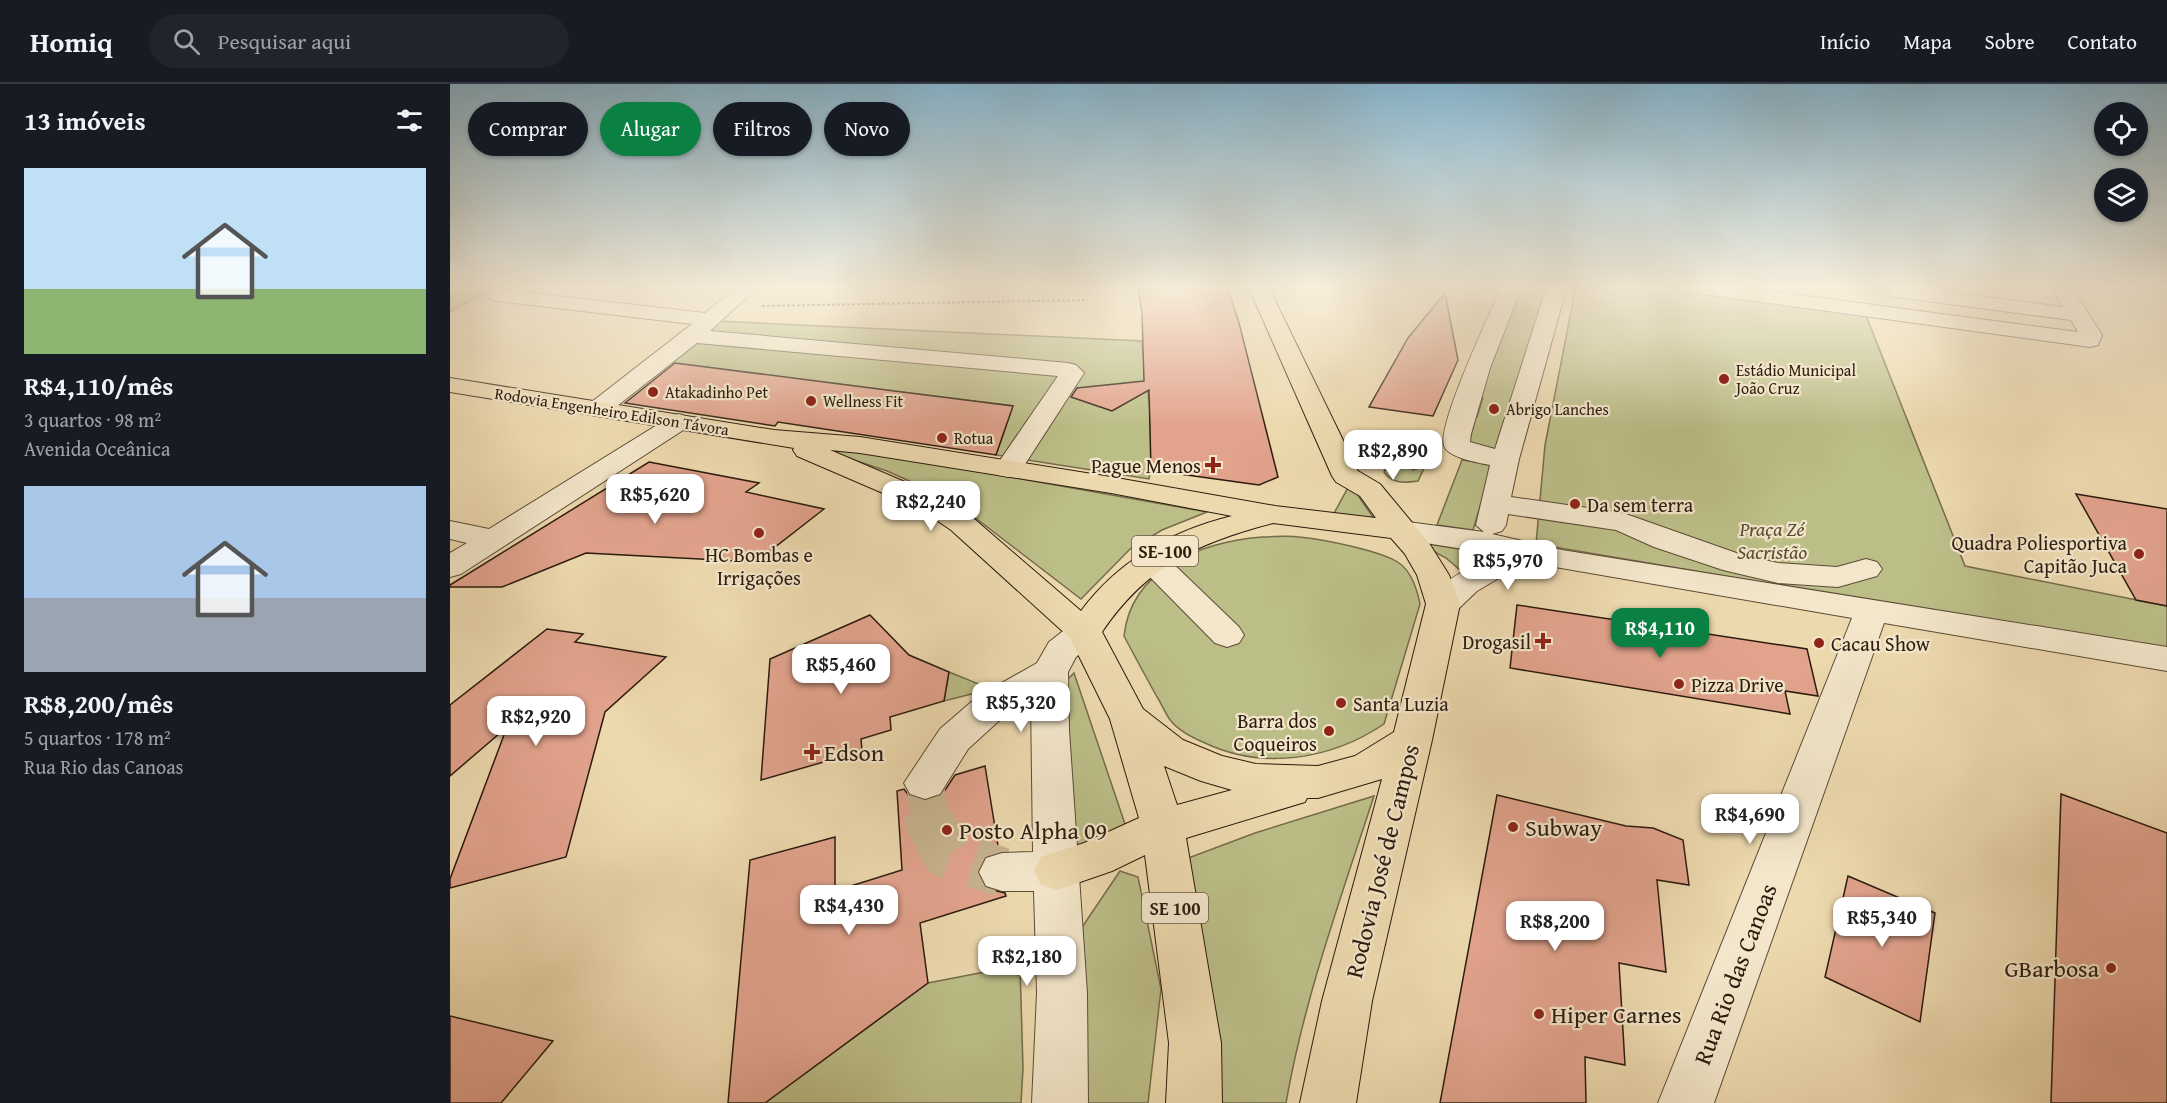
<!DOCTYPE html>
<html lang="pt">
<head>
<meta charset="utf-8">
<style>
	:root { --surface:#171b24; --page:#20242c; --text:#f1f3f6; --muted:#9ea1a6; --line:#363941; --accent:#0b8043 }
	body { margin:0; font-family:"Gentium Book Plus",serif; background:var(--page); color:var(--text); height:100vh; display:flex; flex-direction:column; font-size:22px; white-space:nowrap }
	* { box-sizing:border-box; margin:0 }
	p { font-size:20px; color:var(--muted) }
	.icon { flex:none; width:33px; height:33px; fill:none; stroke:currentColor; stroke-width:2; stroke-linecap:round; stroke-linejoin:round }
	.map { position:relative; flex:1; overflow:hidden }
	.panel { display:flex; flex-direction:column; background:var(--surface); width:450px }
	.panel>* { flex:none }
	.guide { position:absolute; left:18px; top:18px; width:570px; height:54px; display:flex; gap:12px }
	.controls { position:absolute; left:1644px; top:18px; display:grid; gap:12px }
	.controls a { display:grid; place-items:center; width:54px; height:54px; border-radius:50%; background:var(--surface); box-shadow:0 2px 4px #0004; font-size:30px }
	.price { position:absolute; translate:-50% -51px; padding:0 14px; border-radius:12px; background:#fff; color:#222; font-size:20px; line-height:39px; filter:drop-shadow(0 2px 3px #0008) }
	.price::after { content:''; position:absolute; left:50%; top:36px; width:18px; height:14px; margin-left:-9px; background:inherit; clip-path:polygon(0 0,100% 0,50% 100%) }
	.price.current { background:var(--accent); color:#fff }
	ul { padding:0; list-style:none }
	li { display:grid; align-content:center; gap:12px; height:318px; padding:0 24px }
	li span { display:grid; place-items:center; height:186px; border-radius:0px; color:#555 }
	li>.icon { margin-inline-start:auto }
	span .icon { width:108px; height:108px; fill:#fffc; stroke-width:1 }
	li b { font-size:26px }
	h2 { display:flex; justify-content:space-between; align-items:center; height:72px; padding:0 24px; font-size:26px }
	.pill { padding:0 21px; border-radius:27px; background:var(--surface); box-shadow:0 2px 4px #0004; font-size:21px; line-height:54px }
	.pill.current { background:var(--accent); color:#fff }
	header { display:flex; align-items:center; gap:36px; box-sizing:border-box; height:84px; padding:0 30px; background:var(--surface); border-bottom:2px solid var(--line) }
	header strong { font-size:28px }
	nav { display:flex; gap:33px; margin-inline-start:auto; font-size:21px }
	.search { width:420px; height:54px; background:var(--page); display:flex; align-items:center; gap:15px; box-sizing:border-box; padding:0 21px; border-radius:33px; color:var(--muted); font-size:22px }
	main { display:flex; flex:1; min-height:0 }
	.map>svg:first-child { display:block }
	.green { fill:#bcbe88; stroke:#746c4b; stroke-width:1.5 }
	.building { fill:#e2a38d; stroke:#2c1b0e; stroke-width:1.5 }
	.lines { fill:none; stroke-linecap:round; stroke-linejoin:round }
	.minor-tunnel-far1 { stroke:#c6b38e; stroke-width:38; stroke-dasharray:38 19; stroke-linecap:butt }
	.minor-tunnel { stroke:#c6b38e; stroke-width:49; stroke-dasharray:49 24; stroke-linecap:butt }
	.minor-casing { stroke:#5c4a36; stroke-width:2 }
	.major-casing { stroke:#2c1b0e; stroke-width:2 }
	.path { stroke:#2c1b0e; stroke-width:2; stroke-dasharray:3 2; stroke-linecap:butt }
	.minor { fill:#f3e6ca; fill-rule:evenodd }
	.major { fill:#edd9ae; fill-rule:evenodd }
	.poi-dot { fill:#8f2418; stroke:#f3e6ca; stroke-width:2 }
	.labels { text-anchor:middle; dominant-baseline:central; stroke-width:4.5; stroke-linejoin:round; paint-order:stroke }
	.far-poi-label { font-size:16px; fill:#2c1b0e; stroke:#f3e6ca; text-anchor:start }
	.far-street-label { font-size:16px; fill:#2c1b0e; stroke:#f3e6ca }
	.shield { fill:#f3e6ca; stroke:#685846; stroke-width:1.5 }
	.shield-label { font-size:18px; font-weight:bold; fill:#2c1b0e }
	.poi-label { font-size:20px; fill:#2c1b0e; stroke:#f3e6ca; text-anchor:end }
	.park-label { font-size:20px; font-style:italic; fill:#574c33; stroke:#f3e6ca }
	.near-poi-label { font-size:24px; fill:#2c1b0e; stroke:#f3e6ca; text-anchor:start }
	.near-street-label { font-size:24px; fill:#2c1b0e; stroke:#f3e6ca }
</style>
</head>
<body>
<header>
<strong>Homiq</strong>
<div class="search"><svg class="icon" aria-label="search" viewBox="0 0 24 24"><circle cx="10" cy="10" r="6"/><path d="M15 15l6 6"/></svg>Pesquisar aqui</div>
<nav><a>Início</a><a>Mapa</a><a>Sobre</a><a>Contato</a></nav>
</header>
<main>
<section class="panel">
<h2>13 imóveis<svg class="icon" aria-label="filters" viewBox="0 0 24 24"><path d="M4 7h16M4 17h16"/><circle cx="9" cy="7" r="2"/><circle cx="15" cy="17" r="2"/></svg></h2>
<ul>
<li><span style="background:linear-gradient(#bfe0f5 65%,#8fb573 0)"><svg class="icon" aria-label="home" viewBox="0 0 24 24"><path d="M3 11l9-7 9 7M6 9v11h12V9"/></svg></span><div><b>R$4,110/mês</b><p>3 quartos · 98 m²</p><p>Avenida Oceânica</p></div></li>
<li><span style="background:linear-gradient(#a9c7e8 60%,#9aa5b1 0)"><svg class="icon" aria-label="home" viewBox="0 0 24 24"><path d="M3 11l9-7 9 7M6 9v11h12V9"/></svg></span><div><b>R$8,200/mês</b><p>5 quartos · 178 m²</p><p>Rua Rio das Canoas</p></div></li>
</ul>
</section>
<div class="map">
<svg width="1717" height="1019" viewBox="0 0 1717 1019">
	<rect width="100%" height="100%" fill="#edd9ae"/>
	<filter id="stains"><feTurbulence type="fractalNoise" baseFrequency=".00333" numOctaves="4"/><feColorMatrix values="0 0 0 0 .2 0 0 0 0 .09 0 0 0 0 .02 0 0 0 .5 -.17"/></filter>
	<radialGradient id="worn" r=".72"><stop offset=".6" stop-color="#630" stop-opacity="0"/><stop offset="1" stop-color="#630" stop-opacity=".3"/></radialGradient>
	<g class="green">
		<path d="M 0,202 L 46,202 L 0,228 Z"/>
		<path d="M 1062,202 L 1107,202 L 1055,375 L 1014,366 L 1013,332 L 1027,333 L 1033,314 L 1019,311 Z"/>
		<path d="M 1126,202 L 1206,202 L 1415,229 L 1515,482 L 1717,522 L 1717,567 L 1086,460 L 1095,361 Z"/>
		<path d="M 266,237 L 692,257 C 695,302 708,350 699,395 L 546,371 L 563,322 L 220,279 Z"/>
		<path d="M 393,363 L 757,428 L 712,446 L 680,465 L 631,515 L 502,416 L 437,387 L 383,369 L 384,364 Z"/>
		<path d="M 966,365 L 970,369 L 960,373 L 965,377 L 956,381 L 963,386 L 975,382 L 968,397 C 955,399 942,400 934,388 L 942,371 Z"/>
		<path d="M 1012,376 L 1043,380 L 1023,446 L 987,441 Z"/>
		<path d="M 900,400 L 925,436 L 883,431 Z"/>
		<path d="M 812,453 C 824,453 837,451 849,453 C 872,455 932,467 949,479 C 962,488 967,505 970,520 L 934,640 C 882,675 814,687 755,659 C 743,654 729,647 721,637 C 715,630 712,620 707,613 C 696,593 685,573 674,552 C 681,485 751,458 812,453 Z"/>
		<path d="M 967,458 L 1063,474 L 1028,475 L 1009,485 L 996,474 Z"/>
		<path d="M 499,588 L 541,605 L 494,617 Z"/>
		<path d="M 624,589 L 676,743 L 624,775 L 617,596 Z"/>
		<path d="M 924,712 C 891,813 854,915 836,1019 L 744,1019 L 725,779 L 805,749 Z"/>
		<path d="M 670,787 L 688,793 L 711,905 L 698,1019 L 610,1019 L 618,864 Z"/>
		<path d="M 570,881 L 573,984 L 571,1019 L 315,1019 L 478,899 Z"/>
	</g>
	<g class="building">
		<path d="M 688,202 L 777,202 L 789,239 L 828,393 L 809,401 L 701,386 L 699,306 L 662,327 L 621,313 L 627,304 L 694,297 L 692,230 Z"/>
		<path d="M 995,209 L 1008,276 L 983,332 L 919,323 L 958,254 Z"/>
		<path d="M 225,279 L 452,308 L 563,322 L 546,371 L 328,338 L 325,342 L 175,319 Z"/>
		<path d="M 199,378 L 309,399 L 296,408 L 374,425 L 306,478 L 136,469 L 52,503 L 0,503 L 0,501 Z"/>
		<path d="M 1626,410 L 1717,425 L 1717,522 L 1686,516 Z"/>
		<path d="M 1067,521 L 1357,565 L 1368,612 L 1335,607 L 1340,630 L 1060,584 Z"/>
		<path d="M 420,531 L 459,571 L 499,588 L 494,617 L 440,633 L 441,646 L 411,655 L 412,667 L 311,696 L 320,575 Z"/>
		<path d="M 97,545 L 133,550 L 125,558 L 216,573 L 155,628 L 116,773 L 0,804 L 0,795 L 57,643 L 0,692 L 0,621 Z"/>
		<path d="M 535,682 L 549,768 L 534,773 L 527,789 L 535,804 L 555,809 L 556,812 L 470,839 L 478,899 L 315,1019 L 278,1019 L 300,776 L 385,753 L 385,807 L 452,786 L 447,707 L 454,705 L 459,712 L 476,717 L 492,711 L 505,691 Z"/>
		<path d="M 1611,710 L 1717,749 L 1717,1019 L 1601,1019 Z"/>
		<path d="M 1047,711 L 1176,742 L 1203,744 L 1233,756 L 1239,801 L 1207,796 L 1216,888 L 1169,879 L 1175,981 L 1135,973 L 1136,1019 L 990,1019 Z"/>
		<path d="M 1398,792 L 1485,829 L 1470,938 L 1375,893 Z"/>
		<path d="M 0,932 L 103,957 L 51,1019 L 0,1019 Z"/>
	</g>
	<g class="lines">
		<path class="minor-tunnel-far1" d="M 475,699 L 479,731"/>
		<path class="minor-tunnel" d="M 479,729 L 480,738 L 497,770 L 552,788"/>
		<defs>
			<g id="minor">
				<path d="M 288,202 L 309,202 L 260,247 L 618,279 L 626,281 L 634,289 L 568,391 L 558,393 L 548,391 L 544,385 L 608,292 L 247,259 L 157,330 L 148,332 L 139,330 L 136,325 L 139,320 L 242,240 L 47,217 L 40,215 L 37,211 L 40,207 L 47,205 L 255,229 Z"/>
				<path d="M 1052,202 L 1072,202 L 1040,284 L 1021,350 L 1020,358 L 1045,365 L 1097,202 L 1117,202 L 1069,375 L 1061,413 L 1173,429 L 1292,471 L 1328,479 L 1387,483 L 1416,475 L 1427,478 L 1432,485 L 1427,492 L 1388,503 L 1328,499 L 1273,486 L 1204,463 L 1166,446 L 1058,430 L 1056,441 L 1052,447 L 1042,450 L 1112,466 L 1717,563 L 1717,587 L 1434,539 L 1264,1019 L 1208,1019 L 1402,534 L 1105,483 L 1049,494 L 1027,507 L 1005,528 L 993,531 L 981,528 L 976,520 C 995,492 1026,479 1058,472 L 950,455 L 939,452 L 935,446 L 939,440 L 950,437 L 1034,448 L 1026,441 L 1040,381 C 1030,379 998,374 994,362 C 987,341 1041,227 1052,202 Z"/>
				<path d="M 1229,202 L 1281,202 L 1628,248 L 1621,236 L 1446,213 L 1439,211 L 1436,207 L 1439,203 L 1451,202 L 1613,223 L 1601,202 L 1621,202 L 1652,251 L 1648,261 L 1640,263 L 1239,208 L 1232,206 Z"/>
				<path d="M 229,330 L 238,333 L 242,338 L 238,343 L 11,490 L 0,493 L 0,469 L 17,459 L 0,455 L 0,437 L 39,445 L 220,333 Z"/>
				<path d="M 700,466 L 711,468 L 789,543 L 794,551 L 789,559 L 777,563 L 765,559 L 689,482 L 684,475 L 689,468 Z"/>
				<path d="M 634,537 L 646,540 L 651,548 L 646,556 L 626,573 L 618,588 L 619,646 L 637,909 L 638,1019 L 582,1019 L 587,909 L 584,807 L 552,807 L 536,802 L 529,788 L 536,774 L 552,769 L 583,768 L 581,616 L 553,633 L 518,665 L 490,710 L 475,715 L 460,710 L 454,699 L 490,645 L 527,613 L 587,579 L 599,558 L 622,540 Z"/>
			</g>
			<path id="major" d="M 798,202 L 818,202 L 908,387 L 930,400 L 979,459 L 999,491 L 1010,520 L 982,656 L 922,917 L 906,1019 L 850,1019 L 872,917 L 932,695 L 868,714 L 857,714 L 855,718 L 736,754 L 771,959 L 772,1019 L 716,1019 L 719,959 L 695,771 L 662,787 L 607,806 L 591,801 L 584,787 L 591,773 L 634,759 L 689,734 L 660,635 L 620,554 L 501,446 L 470,425 L 347,372 L 343,366 L 344,364 L 0,308 L 0,294 L 324,346 L 410,353 L 661,393 L 825,422 L 926,434 L 910,412 L 886,398 L 882,392 ZM 380,366 L 410,369 L 661,409 L 782,432 C 721,447 669,476 631,527 L 523,434 L 490,413 ZM 823,439 L 941,454 L 955,470 L 967,491 L 976,520 L 944,648 L 905,672 L 868,682 L 806,680 L 772,672 L 733,656 L 693,625 L 652,548 C 697,482 747,459 823,439 ZM 714,682 L 751,697 L 782,706 L 727,721 Z"/>
		</defs>
		<use href="#minor" class="minor-casing"/>
		<use href="#major" class="major-casing"/>
		<path class="path" d="M 312,222 L 638,216"/>
		<use href="#minor" class="minor"/>
		<use href="#major" class="major"/>
	</g>
	<linearGradient id="sky" x2="0" y2="1"><stop stop-color="#88b6cf"/><stop offset="0.59" stop-color="#f7eedb"/><stop offset="1" stop-color="#f7eedb" stop-opacity="0"/></linearGradient>
	<rect width="1717" height="344" fill="url(#sky)"/>
	<g class="poi-dot">
		<circle cx="1274" cy="295" r="6"/>
		<circle cx="203" cy="308" r="6"/>
		<circle cx="361" cy="317" r="6"/>
		<circle cx="1044" cy="325" r="6"/>
		<circle cx="492" cy="354" r="6"/>
		<path d="M760 372h6v6h6v6h-6v6h-6v-6h-6v-6h6z"/>
		<circle cx="1125" cy="420" r="6"/>
		<circle cx="309" cy="449" r="6"/>
		<circle cx="1689" cy="470" r="6"/>
		<path d="M1090 548h6v6h6v6h-6v6h-6v-6h-6v-6h6z"/>
		<circle cx="1369" cy="559" r="6"/>
		<circle cx="1229" cy="600" r="6"/>
		<circle cx="891" cy="619" r="6"/>
		<circle cx="879" cy="647" r="6"/>
		<path d="M359 659h6v6h6v6h-6v6h-6v-6h-6v-6h6z"/>
		<circle cx="1063" cy="743" r="6"/>
		<circle cx="497" cy="746" r="6"/>
		<circle cx="1661" cy="884" r="6"/>
		<circle cx="1089" cy="930" r="6"/>
	</g>
	<g class="labels">
		<g class="far-poi-label">
			<text x="1286" y="286">Estádio Municipal<tspan x="1286" dy="18">João Cruz</tspan></text>
			<text x="215" y="308">Atakadinho Pet</text>
			<text x="373" y="317">Wellness Fit</text>
			<text x="1056" y="325">Abrigo Lanches</text>
			<text x="504" y="354">Rotua</text>
		</g>
		<g class="far-street-label">
			<text transform="translate(162 327) rotate(9)">Rodovia Engenheiro Edilson Távora</text>
		</g>
		<g class="shield">
			<rect x="682" y="452" width="66" height="30" rx="4.5"/>
			<rect x="692" y="809" width="66" height="30" rx="4.5"/>
		</g>
		<g class="shield-label">
			<text x="715" y="467">SE-100</text>
			<text x="725" y="824">SE 100</text>
		</g>
		<g class="poi-label">
			<text x="751" y="381">Pague Menos</text>
			<text x="1137" y="420" text-anchor="start">Da sem terra</text>
			<text x="1677" y="458">Quadra Poliesportiva<tspan x="1677" dy="23">Capitão Juca</tspan></text>
			<text x="309" y="470" text-anchor="middle">HC Bombas e<tspan x="309" dy="23">Irrigações</tspan></text>
			<text x="1081" y="557">Drogasil</text>
			<text x="1381" y="559" text-anchor="start">Cacau Show</text>
			<text x="1241" y="600" text-anchor="start">Pizza Drive</text>
			<text x="903" y="619" text-anchor="start">Santa Luzia</text>
			<text x="867" y="636">Barra dos<tspan x="867" dy="23">Coqueiros</tspan></text>
		</g>
		<g class="park-label">
			<text x="1322" y="444">Praça Zé<tspan x="1322" dy="23">Sacristão</tspan></text>
		</g>
		<g class="near-poi-label">
			<text x="374" y="668">Edson</text>
			<text x="1075" y="743">Subway</text>
			<text x="509" y="746">Posto Alpha 09</text>
			<text x="1649" y="884" text-anchor="end">GBarbosa</text>
			<text x="1101" y="930">Hiper Carnes</text>
		</g>
		<g class="near-street-label">
			<text transform="translate(932 777) rotate(-76)">Rodovia José de Campos</text>
			<text transform="translate(1285 890) rotate(-69)">Rua Rio das Canoas</text>
		</g>
	</g>
	<rect width="100%" height="100%" filter="url(#stains)"/>
	<rect width="100%" height="100%" fill="url(#worn)"/>
</svg>
<div class="controls">
<a><svg class="icon" aria-label="locate" viewBox="0 0 24 24"><circle cx="12" cy="12" r="6"/><path d="M12 2v4M12 18v4M2 12h4M18 12h4"/></svg></a>
<a><svg class="icon" aria-label="layers" viewBox="0 0 24 24"><path d="M12 4l9 5-9 5-9-5zM3 14l9 5 9-5"/></svg></a>
</div>
<b class="price" style="left:943px;top:397px">R$2,890</b>
<b class="price" style="left:205px;top:441px">R$5,620</b>
<b class="price" style="left:481px;top:448px">R$2,240</b>
<b class="price" style="left:1058px;top:507px">R$5,970</b>
<b class="price current" style="left:1210px;top:575px">R$4,110</b>
<b class="price" style="left:391px;top:611px">R$5,460</b>
<b class="price" style="left:571px;top:649px">R$5,320</b>
<b class="price" style="left:86px;top:663px">R$2,920</b>
<b class="price" style="left:1300px;top:761px">R$4,690</b>
<b class="price" style="left:399px;top:852px">R$4,430</b>
<b class="price" style="left:1432px;top:864px">R$5,340</b>
<b class="price" style="left:1105px;top:868px">R$8,200</b>
<b class="price" style="left:577px;top:903px">R$2,180</b>
<div class="guide">
<a class="pill">Comprar</a>
<a class="pill current">Alugar</a>
<a class="pill">Filtros</a>
<a class="pill">Novo</a>
</div>
</div>
</main>
</body>
</html>
